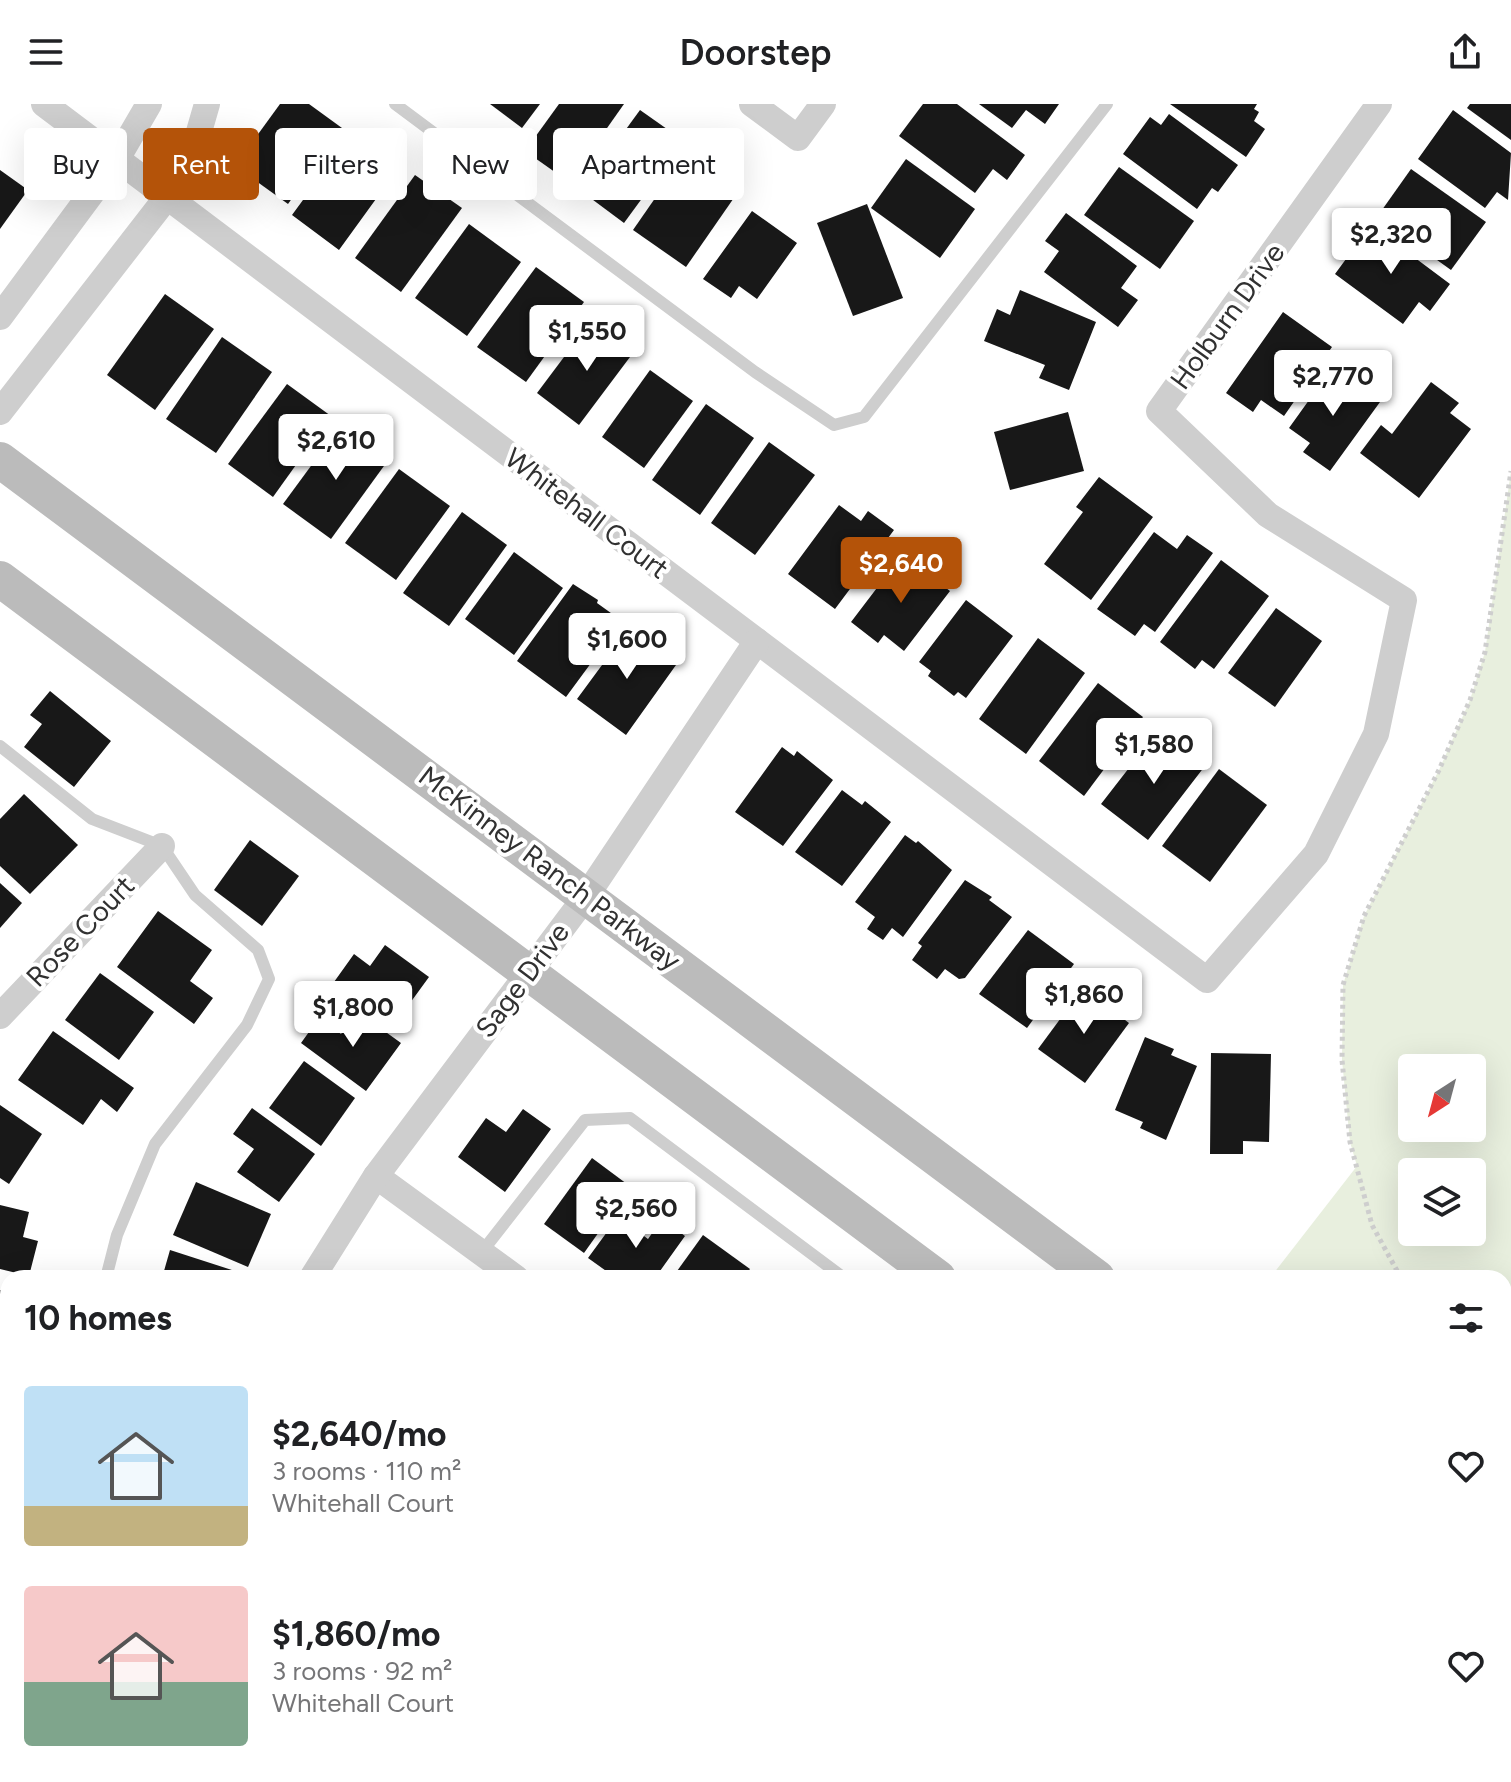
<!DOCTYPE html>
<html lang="en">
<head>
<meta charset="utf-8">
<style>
	:root { --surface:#fff; --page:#f6f6f6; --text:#202124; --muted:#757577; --accent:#b45309 }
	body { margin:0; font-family:Figtree,sans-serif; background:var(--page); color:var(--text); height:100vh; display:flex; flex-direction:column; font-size:30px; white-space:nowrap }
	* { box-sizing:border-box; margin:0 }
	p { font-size:26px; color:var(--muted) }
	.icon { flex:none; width:44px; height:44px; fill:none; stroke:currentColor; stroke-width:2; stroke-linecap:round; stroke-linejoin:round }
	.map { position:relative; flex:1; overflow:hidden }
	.panel { position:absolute; left:0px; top:1166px; width:1512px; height:512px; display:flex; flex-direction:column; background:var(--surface); border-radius:24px 24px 0 0; box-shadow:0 8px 32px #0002 }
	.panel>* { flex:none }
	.banner { position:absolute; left:24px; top:24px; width:800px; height:72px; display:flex; gap:16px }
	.needle { width:52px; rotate:216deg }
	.controls { position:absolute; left:1398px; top:950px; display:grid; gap:16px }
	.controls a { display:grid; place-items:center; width:88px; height:88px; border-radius:8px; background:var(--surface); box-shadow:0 8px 32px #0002; font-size:40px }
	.price { position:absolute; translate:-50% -68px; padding:0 18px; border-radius:8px; background:#fff; color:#222; font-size:26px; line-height:52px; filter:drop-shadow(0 2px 4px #0008) }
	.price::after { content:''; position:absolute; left:50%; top:48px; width:24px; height:18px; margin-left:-12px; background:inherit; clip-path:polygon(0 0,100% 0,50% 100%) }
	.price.on { background:var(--accent); color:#fff }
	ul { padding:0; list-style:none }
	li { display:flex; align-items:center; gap:24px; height:200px; padding:0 24px }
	li span { display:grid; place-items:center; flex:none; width:224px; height:160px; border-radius:8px; color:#555 }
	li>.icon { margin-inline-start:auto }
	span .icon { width:96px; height:96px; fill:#fffc; stroke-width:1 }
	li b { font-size:34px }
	h2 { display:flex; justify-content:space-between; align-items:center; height:96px; padding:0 24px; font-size:34px }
	.pill { padding:0 28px; border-radius:8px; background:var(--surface); box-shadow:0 8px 32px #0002; font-size:28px; line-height:72px }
	.pill.on { background:var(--accent); color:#fff }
	header { display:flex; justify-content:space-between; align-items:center; height:104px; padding:0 24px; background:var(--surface); font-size:36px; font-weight:600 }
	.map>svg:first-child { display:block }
	.green { fill:#e8efde; fill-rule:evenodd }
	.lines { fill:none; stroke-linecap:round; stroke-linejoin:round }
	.stream { stroke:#c9e2f0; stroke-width:9 }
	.building { fill:#181818 }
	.path { stroke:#cecece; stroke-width:5; stroke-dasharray:4 4; stroke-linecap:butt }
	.service { stroke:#cecece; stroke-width:12 }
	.minor { stroke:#cecece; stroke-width:26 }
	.secondary { stroke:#bbb; stroke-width:36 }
	.labels { text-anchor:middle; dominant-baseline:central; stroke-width:8; stroke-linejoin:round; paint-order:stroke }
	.street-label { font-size:28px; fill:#313131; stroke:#fff }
</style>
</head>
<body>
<header><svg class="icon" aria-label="menu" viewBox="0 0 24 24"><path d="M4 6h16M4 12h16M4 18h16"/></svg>Doorstep<svg class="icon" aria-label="share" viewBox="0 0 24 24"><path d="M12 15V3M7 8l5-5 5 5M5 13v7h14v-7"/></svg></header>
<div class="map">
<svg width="1511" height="1678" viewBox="0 0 1511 1678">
	<rect width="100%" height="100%" fill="#fff"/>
	<g class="green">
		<path d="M 1511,367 L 1511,1387 L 1504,1395 L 1504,1174 L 1270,1174 L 1357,1062 L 1350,1038 L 1342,956 L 1343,881 L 1364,812 L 1439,666 L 1470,596 L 1485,548 ZM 1412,964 L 1472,964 L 1472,1024 L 1412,1024 ZM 1412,1068 L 1472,1068 L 1472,1128 L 1412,1128 Z"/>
		<path d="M 1504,1641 L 1511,1646 L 1511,1678 L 1287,1678 L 1285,1670 L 1504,1670 Z"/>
	</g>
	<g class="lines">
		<g class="stream">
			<path d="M 1504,1468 L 1511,1449"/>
			<path d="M 1428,1678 L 1429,1670"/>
		</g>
	</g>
	<g class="building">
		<path d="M 280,0 L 309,0 L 342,24 L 288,100 L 235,62 Z"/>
		<path d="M 490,0 L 540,0 L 522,24 Z"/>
		<path d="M 559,0 L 624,0 L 569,78 L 525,47 Z"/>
		<path d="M 923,0 L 957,0 L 1025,51 L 1007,76 L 993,65 L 975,89 L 899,32 Z"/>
		<path d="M 979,0 L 1059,0 L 1045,20 L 1026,6 L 1012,24 Z"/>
		<path d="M 1170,0 L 1257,0 L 1254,5 L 1259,8 L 1254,17 L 1265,25 L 1246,53 Z"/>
		<path d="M 1470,0 L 1511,0 L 1511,36 L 1467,4 Z"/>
		<path d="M 640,6 L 684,37 L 624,119 L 581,87 Z"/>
		<path d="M 1453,6 L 1511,49 L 1508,96 L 1497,88 L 1485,104 L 1418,55 Z"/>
		<path d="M 1169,10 L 1238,61 L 1218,88 L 1212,84 L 1197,105 L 1123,50 L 1150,13 L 1161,21 Z"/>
		<path d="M 352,29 L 383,51 L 373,65 L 389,77 L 339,146 L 292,111 Z"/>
		<path d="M 685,51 L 738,88 L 686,163 L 633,126 Z"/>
		<path d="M 906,55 L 975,105 L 940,154 L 871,104 Z"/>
		<path d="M 1119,63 L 1194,117 L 1160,165 L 1084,111 Z"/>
		<path d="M 1411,65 L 1486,118 L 1451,166 L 1377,113 Z"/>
		<path d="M 0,66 L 28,86 L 0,125 Z"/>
		<path d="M 415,71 L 462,104 L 401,188 L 355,154 Z"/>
		<path d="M 867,100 L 903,194 L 853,212 L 817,119 Z"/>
		<path d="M 752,107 L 797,139 L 757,195 L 739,182 L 731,194 L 703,175 Z"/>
		<path d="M 1066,109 L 1137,162 L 1121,184 L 1138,196 L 1118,223 L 1044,168 L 1059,147 L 1045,137 Z"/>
		<path d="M 469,120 L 521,158 L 467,232 L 415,194 Z"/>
		<path d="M 1371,121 L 1450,180 L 1430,207 L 1419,198 L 1403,220 L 1335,170 Z"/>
		<path d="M 536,163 L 584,198 L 526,278 L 477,243 Z"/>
		<path d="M 1020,186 L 1096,218 L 1069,286 L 1039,274 L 1045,261 L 984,237 L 997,205 L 1010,211 Z"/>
		<path d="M 165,190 L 214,225 L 155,306 L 107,271 Z"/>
		<path d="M 1283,208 L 1332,243 L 1284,312 L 1261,296 L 1253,308 L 1226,289 Z"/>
		<path d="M 611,219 L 639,241 L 579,321 L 537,289 L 582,229 L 596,239 Z"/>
		<path d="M 222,233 L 272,268 L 216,349 L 166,315 Z"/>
		<path d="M 1332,264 L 1380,298 L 1330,367 L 1303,348 L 1310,339 L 1289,324 Z"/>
		<path d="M 650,266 L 693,297 L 644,364 L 602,333 Z"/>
		<path d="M 1431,278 L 1459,299 L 1450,309 L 1471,325 L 1419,394 L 1360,349 L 1381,321 L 1392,330 Z"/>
		<path d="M 287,280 L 331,312 L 273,393 L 228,360 Z"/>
		<path d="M 706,300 L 754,334 L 700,411 L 652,376 Z"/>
		<path d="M 1068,308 L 1084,367 L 1010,386 L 994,328 Z"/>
		<path d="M 341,321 L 389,355 L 331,435 L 283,400 Z"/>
		<path d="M 769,338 L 815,371 L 755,451 L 711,419 Z"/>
		<path d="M 399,365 L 450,402 L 396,476 L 345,439 Z"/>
		<path d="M 1099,373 L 1153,413 L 1091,496 L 1044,460 L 1083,408 L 1076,403 Z"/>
		<path d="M 839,401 L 861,417 L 868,407 L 894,426 L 835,505 L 788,470 Z"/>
		<path d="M 462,408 L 507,441 L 449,522 L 403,489 Z"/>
		<path d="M 1154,428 L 1177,445 L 1187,431 L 1213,449 L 1155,528 L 1144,520 L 1135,532 L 1097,505 Z"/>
		<path d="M 514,448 L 563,484 L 514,551 L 465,515 Z"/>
		<path d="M 902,451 L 950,487 L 904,547 L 884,531 L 878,539 L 851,518 Z"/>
		<path d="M 1221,456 L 1269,492 L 1214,565 L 1202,556 L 1195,565 L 1160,538 Z"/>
		<path d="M 573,480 L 598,496 L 597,499 L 622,517 L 566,593 L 517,557 Z"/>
		<path d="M 966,496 L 1013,532 L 966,594 L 958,588 L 954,592 L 928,572 L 931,567 L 919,558 Z"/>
		<path d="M 1276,504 L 1322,537 L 1275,603 L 1228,569 Z"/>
		<path d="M 630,523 L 663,545 L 658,556 L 664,561 L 668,555 L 676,561 L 626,631 L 577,595 Z"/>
		<path d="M 1038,534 L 1085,569 L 1026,650 L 979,615 Z"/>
		<path d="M 1098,579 L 1143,613 L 1084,692 L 1039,657 Z"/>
		<path d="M 50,587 L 111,637 L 74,683 L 24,643 L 42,620 L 30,611 Z"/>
		<path d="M 1153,633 L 1173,648 L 1181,638 L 1208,658 L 1148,736 L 1101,700 Z"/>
		<path d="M 782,643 L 794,652 L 797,647 L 833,676 L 783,742 L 735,708 Z"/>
		<path d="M 1219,665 L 1267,701 L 1210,778 L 1162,742 Z"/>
		<path d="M 842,686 L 862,701 L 865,697 L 891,718 L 842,782 L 795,748 Z"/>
		<path d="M 24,690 L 78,741 L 30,790 L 0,762 L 0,715 Z"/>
		<path d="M 905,731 L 916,739 L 918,737 L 952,766 L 903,833 L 892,824 L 883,836 L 867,825 L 875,813 L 855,798 Z"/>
		<path d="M 250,736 L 299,772 L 262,822 L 214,786 Z"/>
		<path d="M 965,776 L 992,793 L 989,796 L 1012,813 L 965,874 L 959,875 L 945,865 L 937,875 L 912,856 L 922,842 L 918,839 Z"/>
		<path d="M 0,779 L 22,799 L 0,824 Z"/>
		<path d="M 158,807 L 212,846 L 190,877 L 213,894 L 194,920 L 117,863 Z"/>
		<path d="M 1028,826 L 1074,860 L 1027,924 L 979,890 Z"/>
		<path d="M 385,841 L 429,873 L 394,921 L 334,878 L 354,850 L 370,862 Z"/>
		<path d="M 100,869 L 154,908 L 119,956 L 65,916 Z"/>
		<path d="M 1083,884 L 1129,919 L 1085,979 L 1038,945 Z"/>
		<path d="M 358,908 L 401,939 L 366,987 L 301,939 L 319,914 L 341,930 Z"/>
		<path d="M 53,927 L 134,984 L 117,1008 L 101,995 L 83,1021 L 18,976 Z"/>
		<path d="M 1145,933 L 1174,945 L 1171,951 L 1197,962 L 1166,1036 L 1140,1024 L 1143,1018 L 1115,1006 Z"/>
		<path d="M 1211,949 L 1271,950 L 1269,1038 L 1243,1037 L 1243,1050 L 1210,1050 Z"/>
		<path d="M 304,957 L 355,994 L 321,1042 L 269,1004 Z"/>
		<path d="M 0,1001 L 42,1030 L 9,1080 L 0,1074 Z"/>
		<path d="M 252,1004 L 315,1050 L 279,1098 L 237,1068 L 254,1045 L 233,1030 Z"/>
		<path d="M 523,1005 L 551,1025 L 505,1088 L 458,1053 L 486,1014 L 506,1028 Z"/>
		<path d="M 592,1054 L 631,1083 L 584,1149 L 544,1120 Z"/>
		<path d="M 196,1078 L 271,1110 L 248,1163 L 173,1131 Z"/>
		<path d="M 0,1101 L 29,1108 L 23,1133 L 38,1137 L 29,1172 L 0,1165 Z"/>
		<path d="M 618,1113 L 648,1135 L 662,1115 L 685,1132 L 655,1174 L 616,1174 L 588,1154 Z"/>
		<path d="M 703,1131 L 750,1165 L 743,1174 L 672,1174 Z"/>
		<path d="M 170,1146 L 235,1167 L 233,1174 L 162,1174 Z"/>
		<path d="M 0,1186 L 8,1187 L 8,1247 L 0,1245 Z"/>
		<path d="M 8,1252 L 8,1312 L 0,1313 L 0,1253 Z"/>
		<path d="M 0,1349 L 8,1350 L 8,1407 L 0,1406 Z"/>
		<path d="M 0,1414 L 8,1415 L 8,1474 L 0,1473 Z"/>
		<path d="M 0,1595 L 8,1597 L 8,1670 L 14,1670 L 11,1678 L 0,1678 Z"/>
		<path d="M 28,1670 L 84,1670 L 82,1678 L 26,1678 Z"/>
		<path d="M 100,1670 L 163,1670 L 160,1678 L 97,1678 Z"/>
		<path d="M 176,1670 L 238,1670 L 235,1678 L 173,1678 Z"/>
		<path d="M 564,1670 L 606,1670 L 601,1678 L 579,1678 Z"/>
		<path d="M 625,1670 L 689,1670 L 685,1678 L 620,1678 Z"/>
		<path d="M 707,1670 L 766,1670 L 774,1676 L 702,1678 Z"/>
		<path d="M 994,1670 L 1062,1670 L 1056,1678 L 1005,1678 Z"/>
		<path d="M 1071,1670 L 1082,1670 L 1093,1678 L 1065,1678 Z"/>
	</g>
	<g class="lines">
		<g class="path">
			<path d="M 1401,1174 L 1372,1121 L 1350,1038 L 1342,956 L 1343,881 L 1364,812 L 1439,666 L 1470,596 L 1485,548 L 1511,367"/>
			<path d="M 1504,1335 L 1511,1379"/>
			<path d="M 1504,1425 L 1511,1402"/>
			<path d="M 1314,1678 L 1318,1670"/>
			<path d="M 1399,1678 L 1404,1670"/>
		</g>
		<g class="service">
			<path d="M 395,0 L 755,268 L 834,321 L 864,313 L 1107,0"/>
			<path d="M 0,642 L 92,715 L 162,742 L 195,791 L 258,846 L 269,875 L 247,921 L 155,1040 L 117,1131 L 106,1174"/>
			<path d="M 481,1149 L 585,1016 L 630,1014 L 844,1174"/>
			<path d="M 840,1670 L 851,1678"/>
			<path d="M 452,1678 L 454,1670"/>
		</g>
		<g class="minor">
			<path d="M 44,0 L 1207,876 L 1316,750 L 1376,630 L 1404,496 L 1268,411 L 1159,307 L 1379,0"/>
			<path d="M 752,0 L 798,34 L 823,0"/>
			<path d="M 0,213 L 117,55 L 149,0"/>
			<path d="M 0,308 L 167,93 L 192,52 L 207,0"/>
			<path d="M 0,912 L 162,742"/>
			<path d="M 376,1072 L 516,1174"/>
			<path d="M 312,1174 L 376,1072 L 587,791 L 757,537"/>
			<path d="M 0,1545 L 8,1547"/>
			<path d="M 380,1670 L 398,1678"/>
			<path d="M 1194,1670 L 1205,1678"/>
		</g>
		<g class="secondary">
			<path d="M 0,356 L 1097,1174"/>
			<path d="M 0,475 L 938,1174"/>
			<path d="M 1504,1490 L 1511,1495"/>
			<path d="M 1504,1604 L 1511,1609"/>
		</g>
	</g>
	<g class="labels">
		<g class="street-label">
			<text transform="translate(1227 212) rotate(-54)">Holburn Drive</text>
			<text transform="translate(587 409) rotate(37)">Whitehall Court</text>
			<text transform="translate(550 764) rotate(37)">McKinney Ranch Parkway</text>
			<text transform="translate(80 827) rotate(-46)">Rose Court</text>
			<text transform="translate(522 876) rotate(-53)">Sage Drive</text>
		</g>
	</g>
</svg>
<div class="controls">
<a><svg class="needle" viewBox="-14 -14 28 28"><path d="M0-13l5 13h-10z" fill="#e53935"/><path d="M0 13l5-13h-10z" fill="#757577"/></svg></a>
<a><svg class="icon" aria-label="layers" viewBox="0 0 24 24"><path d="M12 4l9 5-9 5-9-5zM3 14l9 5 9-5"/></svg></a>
</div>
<b class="price" style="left:1391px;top:172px">$2,320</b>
<b class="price" style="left:587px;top:269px">$1,550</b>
<b class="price" style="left:1333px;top:314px">$2,770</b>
<b class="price" style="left:336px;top:378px">$2,610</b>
<b class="price on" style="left:901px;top:501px">$2,640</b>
<b class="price" style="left:627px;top:577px">$1,600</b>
<b class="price" style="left:1154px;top:682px">$1,580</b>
<b class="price" style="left:1084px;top:932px">$1,860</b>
<b class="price" style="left:353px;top:945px">$1,800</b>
<b class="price" style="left:636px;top:1146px">$2,560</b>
<div class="banner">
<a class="pill">Buy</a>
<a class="pill on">Rent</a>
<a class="pill">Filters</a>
<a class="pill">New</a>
<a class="pill">Apartment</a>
</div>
<section class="panel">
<h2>10 homes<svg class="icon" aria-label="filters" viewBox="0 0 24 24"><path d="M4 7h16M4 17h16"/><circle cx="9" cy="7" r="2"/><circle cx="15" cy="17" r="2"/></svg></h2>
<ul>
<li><span style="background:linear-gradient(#bfe0f5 75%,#c2b280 0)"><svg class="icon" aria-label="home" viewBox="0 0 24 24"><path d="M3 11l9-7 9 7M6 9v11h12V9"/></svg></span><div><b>$2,640/mo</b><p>3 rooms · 110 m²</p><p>Whitehall Court</p></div><svg class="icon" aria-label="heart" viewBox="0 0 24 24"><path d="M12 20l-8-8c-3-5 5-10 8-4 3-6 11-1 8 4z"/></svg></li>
<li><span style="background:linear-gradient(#f6c9c9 60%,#7fa58c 0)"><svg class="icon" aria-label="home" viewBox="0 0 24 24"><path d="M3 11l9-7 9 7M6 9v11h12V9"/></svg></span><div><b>$1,860/mo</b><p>3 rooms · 92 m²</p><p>Whitehall Court</p></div><svg class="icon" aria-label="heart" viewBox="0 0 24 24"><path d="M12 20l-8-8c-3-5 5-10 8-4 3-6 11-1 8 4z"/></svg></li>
</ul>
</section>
</div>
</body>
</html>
